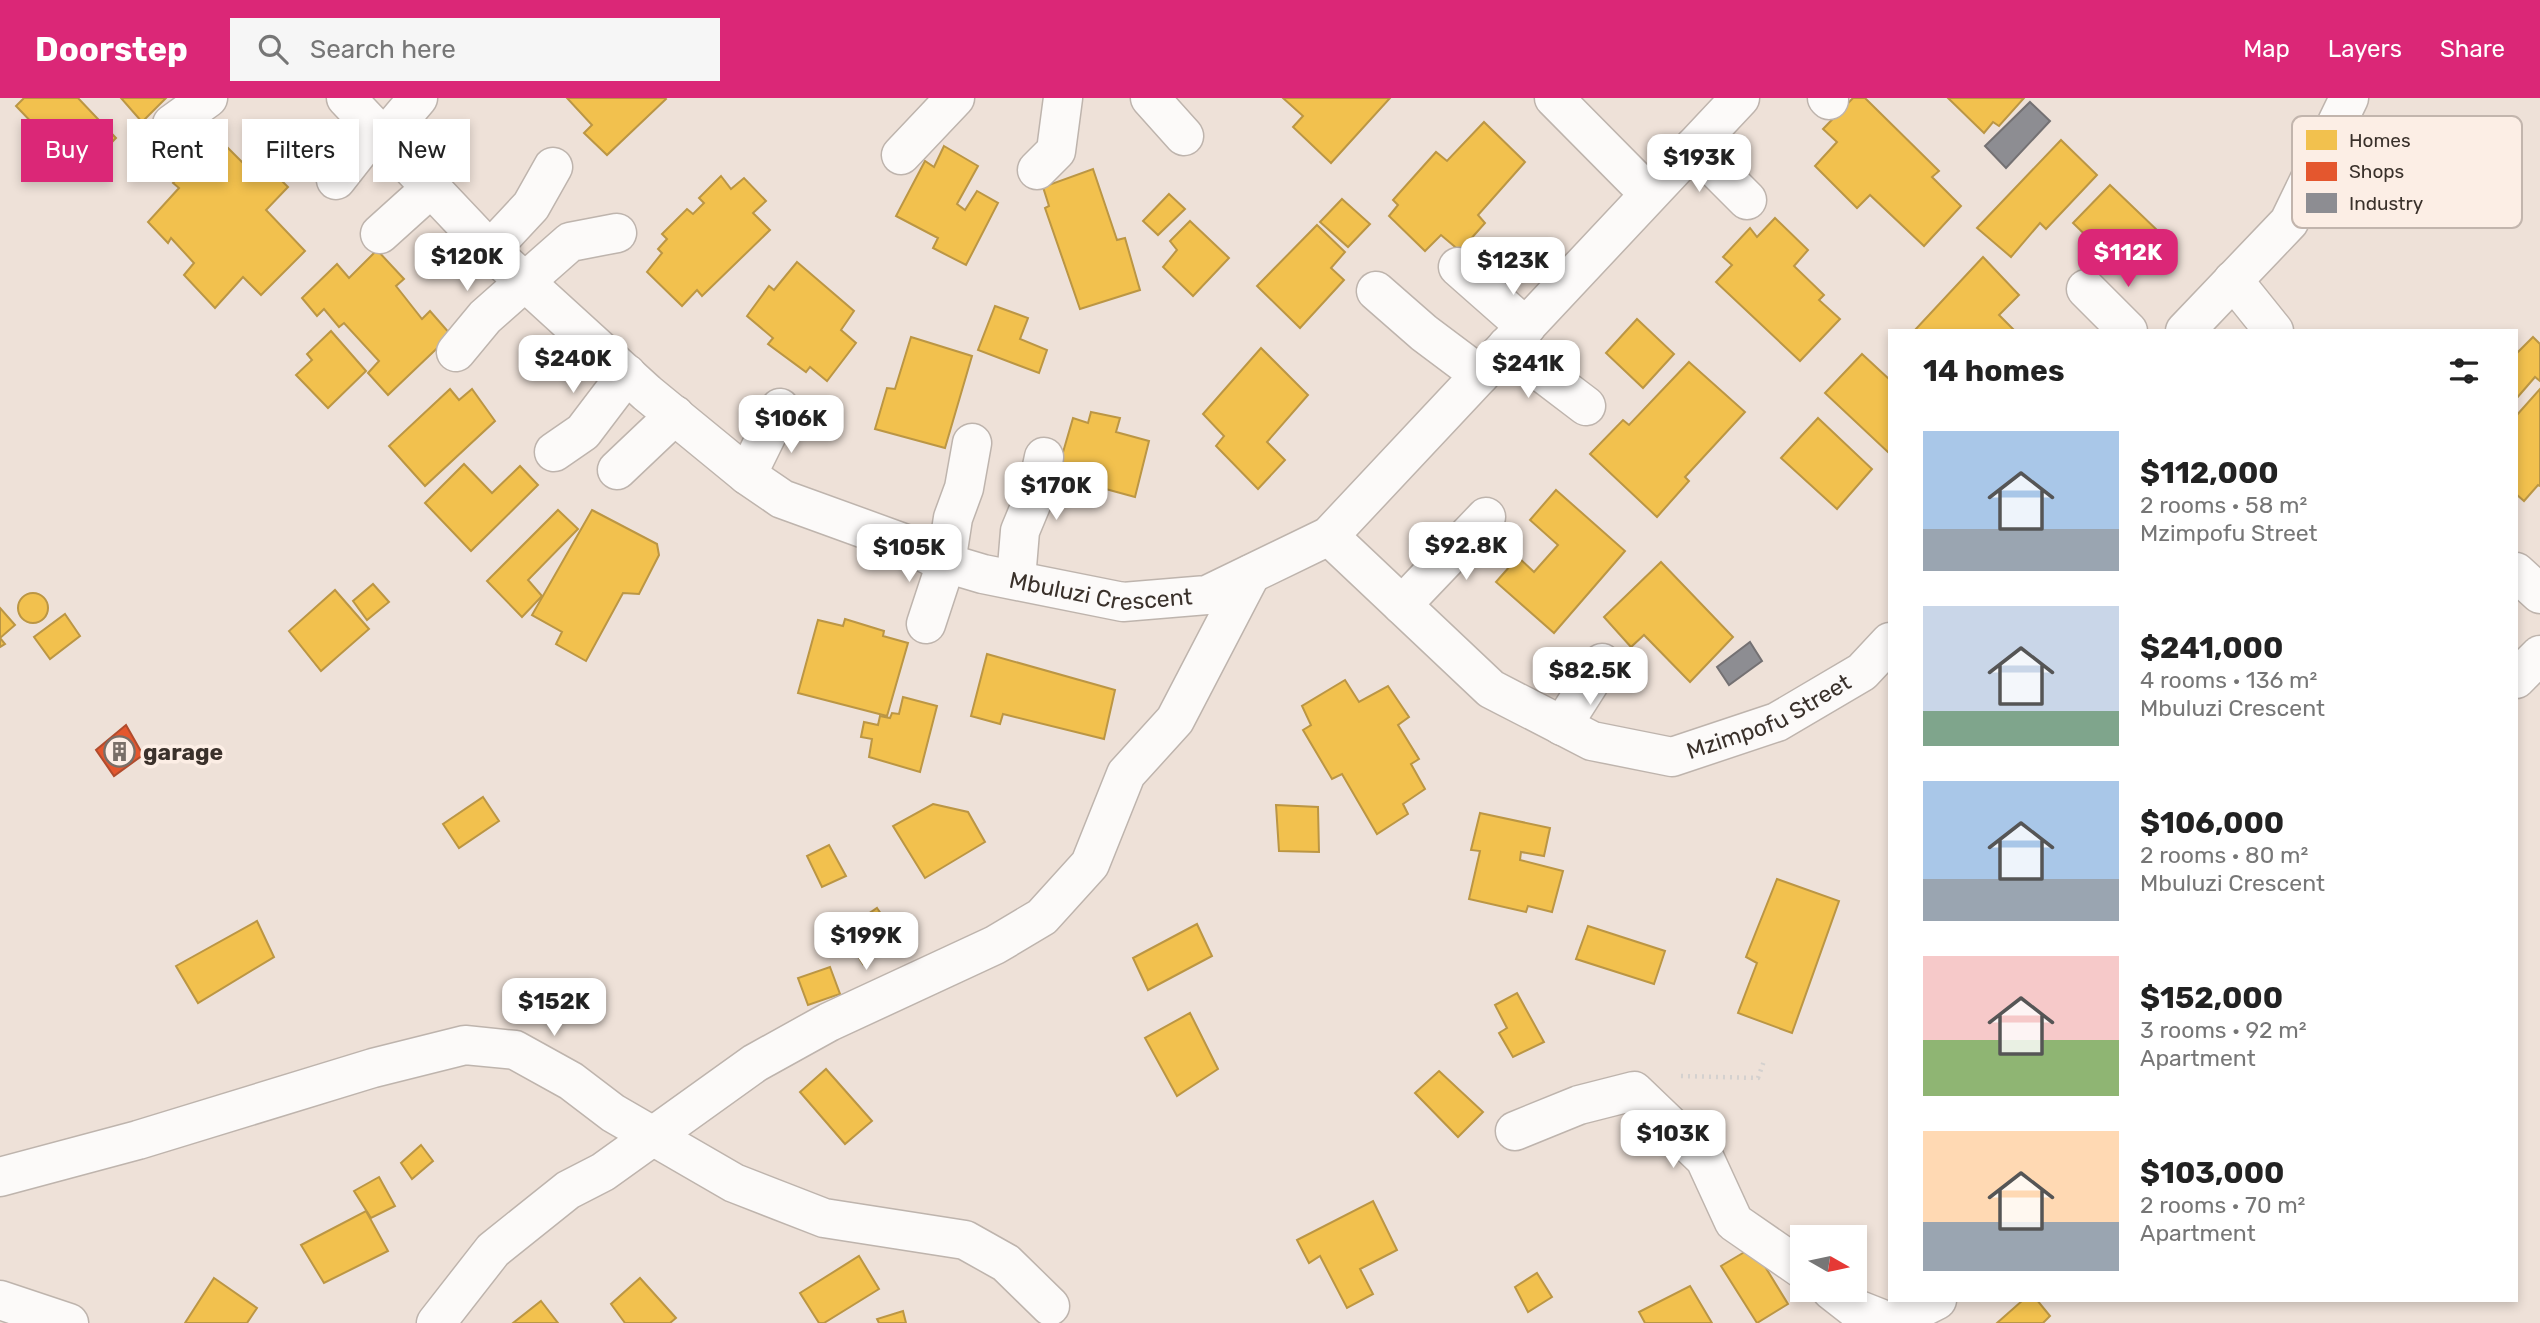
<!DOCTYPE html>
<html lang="en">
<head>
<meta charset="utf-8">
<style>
	:root { --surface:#fff; --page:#f6f6f6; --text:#222; --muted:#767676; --accent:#db2777 }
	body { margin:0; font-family:Rubik,sans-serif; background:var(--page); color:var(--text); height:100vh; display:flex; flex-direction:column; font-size:26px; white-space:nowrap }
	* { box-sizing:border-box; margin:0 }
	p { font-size:23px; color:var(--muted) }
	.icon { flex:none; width:38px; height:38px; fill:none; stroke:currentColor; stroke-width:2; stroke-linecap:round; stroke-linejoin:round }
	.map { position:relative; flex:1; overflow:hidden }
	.side { position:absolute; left:1888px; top:231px; width:630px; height:973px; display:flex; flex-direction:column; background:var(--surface); border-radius:0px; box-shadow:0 4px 10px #0003 }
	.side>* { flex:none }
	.top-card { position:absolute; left:21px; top:21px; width:665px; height:63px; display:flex; gap:14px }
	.needle { width:46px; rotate:99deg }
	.tools { position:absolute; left:1790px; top:1127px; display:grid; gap:14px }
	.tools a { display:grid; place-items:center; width:77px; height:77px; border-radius:0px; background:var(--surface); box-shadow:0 4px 10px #0003; font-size:35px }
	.price { position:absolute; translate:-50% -60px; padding:0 16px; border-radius:14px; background:#fff; color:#222; font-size:23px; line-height:46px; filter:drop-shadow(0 2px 4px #0008) }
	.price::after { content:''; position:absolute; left:50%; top:42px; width:21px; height:16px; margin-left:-10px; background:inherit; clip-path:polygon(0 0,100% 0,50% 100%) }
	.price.on { background:var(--accent); color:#fff }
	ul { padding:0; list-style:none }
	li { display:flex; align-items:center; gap:21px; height:175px; padding:0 35px }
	li span { display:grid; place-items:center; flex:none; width:196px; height:140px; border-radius:0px; color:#555 }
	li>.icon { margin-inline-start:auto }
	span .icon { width:84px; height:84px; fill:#fffc; stroke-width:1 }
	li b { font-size:30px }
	h2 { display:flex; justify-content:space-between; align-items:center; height:84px; padding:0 35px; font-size:30px }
	.tag { padding:0 24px; border-radius:0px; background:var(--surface); box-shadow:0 4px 10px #0003; font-size:24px; line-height:63px }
	.tag.on { background:var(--accent); color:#fff }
	header { display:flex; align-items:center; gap:42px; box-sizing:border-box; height:98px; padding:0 35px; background:var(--accent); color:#fff }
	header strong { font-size:33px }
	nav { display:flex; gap:38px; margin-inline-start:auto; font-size:24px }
	.search { width:490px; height:63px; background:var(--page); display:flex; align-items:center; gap:18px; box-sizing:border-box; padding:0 24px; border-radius:0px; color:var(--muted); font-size:26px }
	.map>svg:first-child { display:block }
	.homes { fill:#f2c14e; stroke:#bb9644; stroke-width:2 }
	.shops { fill:#e4572e; stroke:#b14c2d; stroke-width:2 }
	.industry { fill:#8d8d92; stroke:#747173; stroke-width:2 }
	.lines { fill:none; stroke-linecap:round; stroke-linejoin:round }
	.minor-casing { stroke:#beb4ad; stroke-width:41 }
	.path { stroke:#d4d1cf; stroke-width:4.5; stroke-dasharray:2 5; stroke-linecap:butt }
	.minor { stroke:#fcfaf9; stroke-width:38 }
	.labels { text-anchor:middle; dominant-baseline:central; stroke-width:7; stroke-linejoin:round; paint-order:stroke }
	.street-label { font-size:23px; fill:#3a312b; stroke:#fceee5 }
	.poi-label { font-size:23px; font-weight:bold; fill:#3a312b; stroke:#fceee5; text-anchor:start }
	.key { fill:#fceee5; stroke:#c2b5ad; stroke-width:2 }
	.key-label { font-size:19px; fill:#3a312b }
</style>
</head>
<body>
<header>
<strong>Doorstep</strong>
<div class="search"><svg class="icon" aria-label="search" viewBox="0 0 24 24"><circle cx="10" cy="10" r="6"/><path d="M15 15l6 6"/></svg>Search here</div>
<nav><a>Map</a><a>Layers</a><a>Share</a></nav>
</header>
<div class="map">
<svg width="2540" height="1225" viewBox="0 0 2540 1225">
	<rect width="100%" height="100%" fill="#eee1d8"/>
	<g class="homes">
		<path d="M 24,0 L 78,0 L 116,40 L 81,76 L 16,8 Z"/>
		<path d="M 121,0 L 166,0 L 142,24 Z"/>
		<path d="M 567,0 L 665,0 L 666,1 L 607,57 L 584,35 L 592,27 Z"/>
		<path d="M 1283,0 L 1390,0 L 1331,65 L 1293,29 L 1303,18 Z"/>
		<path d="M 1853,0 L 1865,0 L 1939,73 L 1932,79 L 1961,108 L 1924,148 L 1870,97 L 1857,110 L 1815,68 L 1837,44 L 1823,31 Z"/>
		<path d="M 1948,0 L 2024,0 L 1999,28 L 1993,24 L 1984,35 Z"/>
		<path d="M 1484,24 L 1525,64 L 1478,117 L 1485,125 L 1460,153 L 1441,137 L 1425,153 L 1389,118 L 1398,107 L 1393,102 L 1436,54 L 1447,63 Z"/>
		<path d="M 2061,42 L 2097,77 L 2046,131 L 2040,125 L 2011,159 L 1977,130 Z"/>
		<path d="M 222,44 L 242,64 L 252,53 L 288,89 L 266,112 L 305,153 L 261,197 L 243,179 L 215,210 L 184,177 L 194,165 L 171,140 L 168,145 L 148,124 L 179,90 L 173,85 L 198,57 L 203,63 Z"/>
		<path d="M 944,48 L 978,68 L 957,106 L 965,112 L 977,93 L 998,105 L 966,167 L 933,150 L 938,140 L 896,118 L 925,63 L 934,69 Z"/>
		<path d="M 1093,71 L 1117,142 L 1125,140 L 1140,192 L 1080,211 L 1045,110 L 1049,108 L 1043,89 Z"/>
		<path d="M 721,78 L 731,91 L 744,80 L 766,103 L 753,115 L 770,132 L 702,198 L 697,192 L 682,208 L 647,174 L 662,155 L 658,151 L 667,141 L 662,136 L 687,111 L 693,116 L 704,105 L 699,100 Z"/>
		<path d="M 2110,87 L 2157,132 L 2138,153 L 2131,147 L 2114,165 L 2073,125 Z"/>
		<path d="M 1169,96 L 1185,111 L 1158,137 L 1143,123 Z"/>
		<path d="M 1342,101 L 1370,126 L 1348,149 L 1320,124 Z"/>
		<path d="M 1775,120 L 1808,152 L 1794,168 L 1824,197 L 1819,202 L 1840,221 L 1800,263 L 1716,184 L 1732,167 L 1723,159 L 1750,130 L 1757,139 Z"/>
		<path d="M 1190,123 L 1229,160 L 1193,198 L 1163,169 L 1177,152 L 1170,143 Z"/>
		<path d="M 1317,127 L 1345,154 L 1331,170 L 1344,182 L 1300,230 L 1257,188 Z"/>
		<path d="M 377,152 L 404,181 L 396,188 L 422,221 L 430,213 L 451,237 L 388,297 L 368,275 L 379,263 L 344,225 L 339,229 L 324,211 L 317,218 L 302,200 L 337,166 L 349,180 Z"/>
		<path d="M 1983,159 L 2019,197 L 1999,217 L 2015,233 L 1914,233 Z"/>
		<path d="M 797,164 L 854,213 L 841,232 L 856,245 L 827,283 L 810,269 L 806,274 L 768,246 L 773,240 L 747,218 L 769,188 L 774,192 Z"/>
		<path d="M 995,208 L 1028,220 L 1020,241 L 1047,252 L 1039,275 L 978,252 Z"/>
		<path d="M 1637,221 L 1674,256 L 1643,290 L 1606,255 Z"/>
		<path d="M 331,233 L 366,273 L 328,310 L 296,277 L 312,262 L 307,256 Z"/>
		<path d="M 911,239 L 972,258 L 945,350 L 875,331 L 887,290 L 895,291 Z"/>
		<path d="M 2533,239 L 2540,246 L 2540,283 L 2535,279 L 2516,301 L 2516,256 Z"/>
		<path d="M 1261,250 L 1308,297 L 1267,344 L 1285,362 L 1258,391 L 1216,348 L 1224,338 L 1203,316 Z"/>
		<path d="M 1862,256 L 1890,282 L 1890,356 L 1825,295 Z"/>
		<path d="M 1689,264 L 1745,314 L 1685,379 L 1689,383 L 1657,419 L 1590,356 L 1623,322 L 1629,327 Z"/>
		<path d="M 450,291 L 459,302 L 472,291 L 495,323 L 425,388 L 389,348 Z"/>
		<path d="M 2540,291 L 2540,388 L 2538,387 L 2524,403 L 2516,396 L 2516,318 Z"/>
		<path d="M 1091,314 L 1120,320 L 1116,334 L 1149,343 L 1135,399 L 1091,387 L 1087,402 L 1052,392 L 1073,320 L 1088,325 Z"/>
		<path d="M 1818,320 L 1872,371 L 1837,411 L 1781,360 Z"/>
		<path d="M 464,366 L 492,395 L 520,368 L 538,387 L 471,453 L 425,405 Z"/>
		<path d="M 1556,392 L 1625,453 L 1554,535 L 1496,484 L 1518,459 L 1534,474 L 1558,447 L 1530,422 Z"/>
		<path d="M 558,412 L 578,431 L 528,482 L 542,498 L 522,519 L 487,483 Z"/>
		<path d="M 592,412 L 657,446 L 659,457 L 639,496 L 623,495 L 586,563 L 556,546 L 562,534 L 532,517 Z"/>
		<path d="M 1661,464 L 1733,539 L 1690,584 L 1644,537 L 1631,549 L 1604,519 Z"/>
		<path d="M 373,486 L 389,504 L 367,522 L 353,503 Z"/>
		<path d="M 335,492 L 369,531 L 321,573 L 289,533 Z"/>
		<circle cx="33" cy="510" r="15"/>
		<path d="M 0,510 L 15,527 L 0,540 L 5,546 L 0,549 Z"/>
		<path d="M 65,516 L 80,538 L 50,561 L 34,539 Z"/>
		<path d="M 845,521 L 884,533 L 883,538 L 908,545 L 887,618 L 798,595 L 818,522 L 843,528 Z"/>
		<path d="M 987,556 L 1115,592 L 1104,641 L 1003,616 L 1000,626 L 971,618 Z"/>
		<path d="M 1345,582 L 1359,604 L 1388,588 L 1409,619 L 1398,627 L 1419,661 L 1411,666 L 1425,691 L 1403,706 L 1408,716 L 1377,736 L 1342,676 L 1332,681 L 1303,632 L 1311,627 L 1302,608 Z"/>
		<path d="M 903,599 L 937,608 L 920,674 L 869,659 L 872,641 L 861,639 L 864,624 L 878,627 L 880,618 L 890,620 L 892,615 L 899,616 Z"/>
		<path d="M 483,699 L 499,723 L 459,750 L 443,726 Z"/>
		<path d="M 933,706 L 968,714 L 985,744 L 925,780 L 893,728 Z"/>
		<path d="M 1276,707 L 1318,709 L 1319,754 L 1279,753 Z"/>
		<path d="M 1480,715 L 1550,730 L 1544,758 L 1521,754 L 1520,762 L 1563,773 L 1552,814 L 1528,808 L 1526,814 L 1469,801 L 1480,753 L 1471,752 Z"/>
		<path d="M 829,747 L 846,778 L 822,789 L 807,758 Z"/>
		<path d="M 1777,781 L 1839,803 L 1792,935 L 1738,915 L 1757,865 L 1746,859 Z"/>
		<path d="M 877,810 L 899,842 L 863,866 L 843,833 Z"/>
		<path d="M 257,823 L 274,859 L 198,905 L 176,868 Z"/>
		<path d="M 1197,826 L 1212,858 L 1148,892 L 1133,860 Z"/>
		<path d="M 1588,828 L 1665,853 L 1654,886 L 1576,861 Z"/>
		<path d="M 830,869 L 840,896 L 808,907 L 798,880 Z"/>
		<path d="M 1517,895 L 1544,944 L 1513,959 L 1499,935 L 1507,930 L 1495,907 Z"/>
		<path d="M 1190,915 L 1218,971 L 1177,998 L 1145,940 Z"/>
		<path d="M 826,971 L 872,1023 L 845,1046 L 800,994 Z"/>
		<path d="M 1439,973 L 1483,1014 L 1458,1039 L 1415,995 Z"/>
		<path d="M 421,1047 L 433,1063 L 412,1081 L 401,1065 Z"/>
		<path d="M 379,1079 L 395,1108 L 371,1120 L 354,1093 Z"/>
		<path d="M 1373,1103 L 1397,1152 L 1360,1171 L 1373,1196 L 1347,1210 L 1320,1158 L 1309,1165 L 1297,1142 Z"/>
		<path d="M 366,1113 L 388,1153 L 324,1185 L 301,1147 Z"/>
		<path d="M 1753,1149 L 1788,1206 L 1757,1225 L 1721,1168 Z"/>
		<path d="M 859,1158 L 879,1191 L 824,1225 L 819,1225 L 800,1195 Z"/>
		<path d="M 1537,1175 L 1552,1199 L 1528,1214 L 1515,1189 Z"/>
		<path d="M 214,1180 L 257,1210 L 247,1225 L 185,1225 Z"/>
		<path d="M 640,1180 L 676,1220 L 670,1225 L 625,1225 L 611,1206 Z"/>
		<path d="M 1690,1188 L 1712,1225 L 1645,1225 L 1639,1214 Z"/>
		<path d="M 2023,1202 L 2037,1202 L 2050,1218 L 2043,1225 L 1997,1225 Z"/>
		<path d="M 541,1203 L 558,1225 L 513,1225 Z"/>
		<path d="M 903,1213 L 906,1225 L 879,1225 L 877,1221 Z"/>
	</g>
	<path class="shops" d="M 126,627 L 143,657 L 114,678 L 96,652 Z"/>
	<g class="industry">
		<path d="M 2030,4 L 2050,23 L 2006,70 L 1985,48 Z"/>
		<path d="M 1750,544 L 1762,563 L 1729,587 L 1717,569 Z"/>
	</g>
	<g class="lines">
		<defs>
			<g id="minor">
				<path id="s1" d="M 346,0 L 490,152 L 647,295 L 747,377 L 782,401 L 906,446 L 946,465 L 983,476 L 1123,504 L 1207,497 L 1329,438 L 1740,0"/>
				<path d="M 1150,0 L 1184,38"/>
				<path d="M 1554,0 L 1649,96"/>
				<path d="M 1827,0 L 1829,2"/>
				<path d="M 172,26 L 208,0"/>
				<path d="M 384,40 L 418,0"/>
				<path d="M 1694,49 L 1747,102"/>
				<path d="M 901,57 L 955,0"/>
				<path d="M 1037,72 L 1056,53 L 1063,0"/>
				<path d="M 336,82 L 376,31"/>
				<path d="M 380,136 L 431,90"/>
				<path d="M 490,152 L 531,108 L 553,69"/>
				<path d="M 1458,169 L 1526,229"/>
				<path d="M 2233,182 L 2274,233"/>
				<path d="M 2086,191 L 2128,233"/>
				<path d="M 1376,193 L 1424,235 L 1480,277"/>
				<path d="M 2185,233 L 2289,124 L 2349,0"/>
				<path d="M 1507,248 L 1586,308"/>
				<path d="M 456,254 L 485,219 L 570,144 L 617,135"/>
				<path d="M 554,354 L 583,334 L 627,276"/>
				<path d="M 617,372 L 675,317"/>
				<path d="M 747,377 L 780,310"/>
				<path id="s2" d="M 1329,438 L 1491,591 L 1592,643 L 1672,659 L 1777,624 L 1862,574 L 1890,544"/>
				<path d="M 2516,474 L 2540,496"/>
				<path d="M 1016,481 L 1020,433 L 1037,392 L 1044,359"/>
				<path d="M 1402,507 L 1486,419"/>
				<path d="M 926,526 L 946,465 L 953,420 L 964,390 L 972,345"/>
				<path d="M 2516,581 L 2540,557"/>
				<path d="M 1562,628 L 1602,565"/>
				<path d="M 1515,1033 L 1579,1007 L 1634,993 L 1705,1061 L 1734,1124 L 1802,1171"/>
				<path d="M 0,1079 L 138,1042 L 373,970 L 465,947 L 515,952 L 571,983 L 613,1015 L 734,1085 L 824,1120 L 965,1142 L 1006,1165 L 1050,1208"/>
				<path d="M 1831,1192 L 1854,1210 L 1892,1225"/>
				<path d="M 0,1202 L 69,1225"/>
				<path d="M 436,1225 L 493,1152 L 568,1092 L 603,1074 L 755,965 L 829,924 L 995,847 L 1042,819 L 1090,766 L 1126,676 L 1175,622 L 1251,476"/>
				<path d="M 1892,1225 L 1937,1202"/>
			</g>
		</defs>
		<use href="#minor" class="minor-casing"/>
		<path class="path" d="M 1681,978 L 1758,980 L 1764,963"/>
		<use href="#minor" class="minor"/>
	</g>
	<defs>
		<symbol id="building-ring" viewBox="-11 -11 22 22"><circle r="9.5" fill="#fceee5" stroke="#796f68" stroke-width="1.5"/><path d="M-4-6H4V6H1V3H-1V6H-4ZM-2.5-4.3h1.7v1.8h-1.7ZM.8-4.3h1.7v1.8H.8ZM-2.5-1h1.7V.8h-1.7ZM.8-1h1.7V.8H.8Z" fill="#796f68"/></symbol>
	</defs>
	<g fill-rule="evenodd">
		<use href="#building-ring" x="102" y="636" width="35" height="35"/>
	</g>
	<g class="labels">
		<g class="street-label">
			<text stroke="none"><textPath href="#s1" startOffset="928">Mbuluzi Crescent</textPath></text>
			<text stroke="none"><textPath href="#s2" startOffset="523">Mzimpofu Street</textPath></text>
		</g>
		<g class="poi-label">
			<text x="143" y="654">garage</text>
		</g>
	</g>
	<rect x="2292" y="18" width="230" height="112" rx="10" class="key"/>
	<rect x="2306" y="32" width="31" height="20" fill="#f2c14e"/>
	<rect x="2306" y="64" width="31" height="19" fill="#e4572e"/>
	<rect x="2306" y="95" width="31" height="20" fill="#8d8d92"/>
	<g class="key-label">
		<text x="2349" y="49">Homes</text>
		<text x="2349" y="80">Shops</text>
		<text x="2349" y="112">Industry</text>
	</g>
</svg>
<div class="tools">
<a><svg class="needle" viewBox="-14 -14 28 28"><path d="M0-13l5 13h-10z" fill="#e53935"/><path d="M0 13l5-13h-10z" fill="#767676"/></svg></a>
</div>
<b class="price" style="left:1699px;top:96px">$193K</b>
<b class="price on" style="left:2128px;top:191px">$112K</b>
<b class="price" style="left:467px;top:195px">$120K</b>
<b class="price" style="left:1513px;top:199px">$123K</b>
<b class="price" style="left:573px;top:297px">$240K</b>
<b class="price" style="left:1528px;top:302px">$241K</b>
<b class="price" style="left:791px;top:357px">$106K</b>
<b class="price" style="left:1056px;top:424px">$170K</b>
<b class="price" style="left:1466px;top:484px">$92.8K</b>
<b class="price" style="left:909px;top:486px">$105K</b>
<b class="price" style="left:1590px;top:609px">$82.5K</b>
<b class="price" style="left:866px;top:874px">$199K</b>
<b class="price" style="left:554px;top:940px">$152K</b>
<b class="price" style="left:1673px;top:1072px">$103K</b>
<div class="top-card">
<a class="tag on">Buy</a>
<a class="tag">Rent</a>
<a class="tag">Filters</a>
<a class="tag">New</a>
</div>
<section class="side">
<h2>14 homes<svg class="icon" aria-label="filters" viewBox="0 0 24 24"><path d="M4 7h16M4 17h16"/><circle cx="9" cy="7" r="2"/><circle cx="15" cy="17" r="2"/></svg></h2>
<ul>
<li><span style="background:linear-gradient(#a9c7e8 70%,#9aa5b1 0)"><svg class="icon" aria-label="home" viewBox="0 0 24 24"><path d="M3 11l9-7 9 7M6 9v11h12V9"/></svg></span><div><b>$112,000</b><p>2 rooms · 58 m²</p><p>Mzimpofu Street</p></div></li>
<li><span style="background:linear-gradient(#c9d6e8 75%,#7fa58c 0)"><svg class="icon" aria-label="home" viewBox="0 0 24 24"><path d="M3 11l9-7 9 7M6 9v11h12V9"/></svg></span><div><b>$241,000</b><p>4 rooms · 136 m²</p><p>Mbuluzi Crescent</p></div></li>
<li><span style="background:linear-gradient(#a9c7e8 70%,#9aa5b1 0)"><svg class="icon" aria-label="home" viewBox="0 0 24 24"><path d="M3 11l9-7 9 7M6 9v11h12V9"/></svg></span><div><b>$106,000</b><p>2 rooms · 80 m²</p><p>Mbuluzi Crescent</p></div></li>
<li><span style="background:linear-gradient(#f6c9c9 60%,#8fb573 0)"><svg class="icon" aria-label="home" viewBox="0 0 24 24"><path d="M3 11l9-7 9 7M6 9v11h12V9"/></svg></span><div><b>$152,000</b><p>3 rooms · 92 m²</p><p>Apartment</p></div></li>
<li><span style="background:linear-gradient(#ffd9b3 65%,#9aa5b1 0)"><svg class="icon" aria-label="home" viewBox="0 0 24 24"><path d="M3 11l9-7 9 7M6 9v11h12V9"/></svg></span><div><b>$103,000</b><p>2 rooms · 70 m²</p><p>Apartment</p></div></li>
</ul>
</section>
</div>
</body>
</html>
